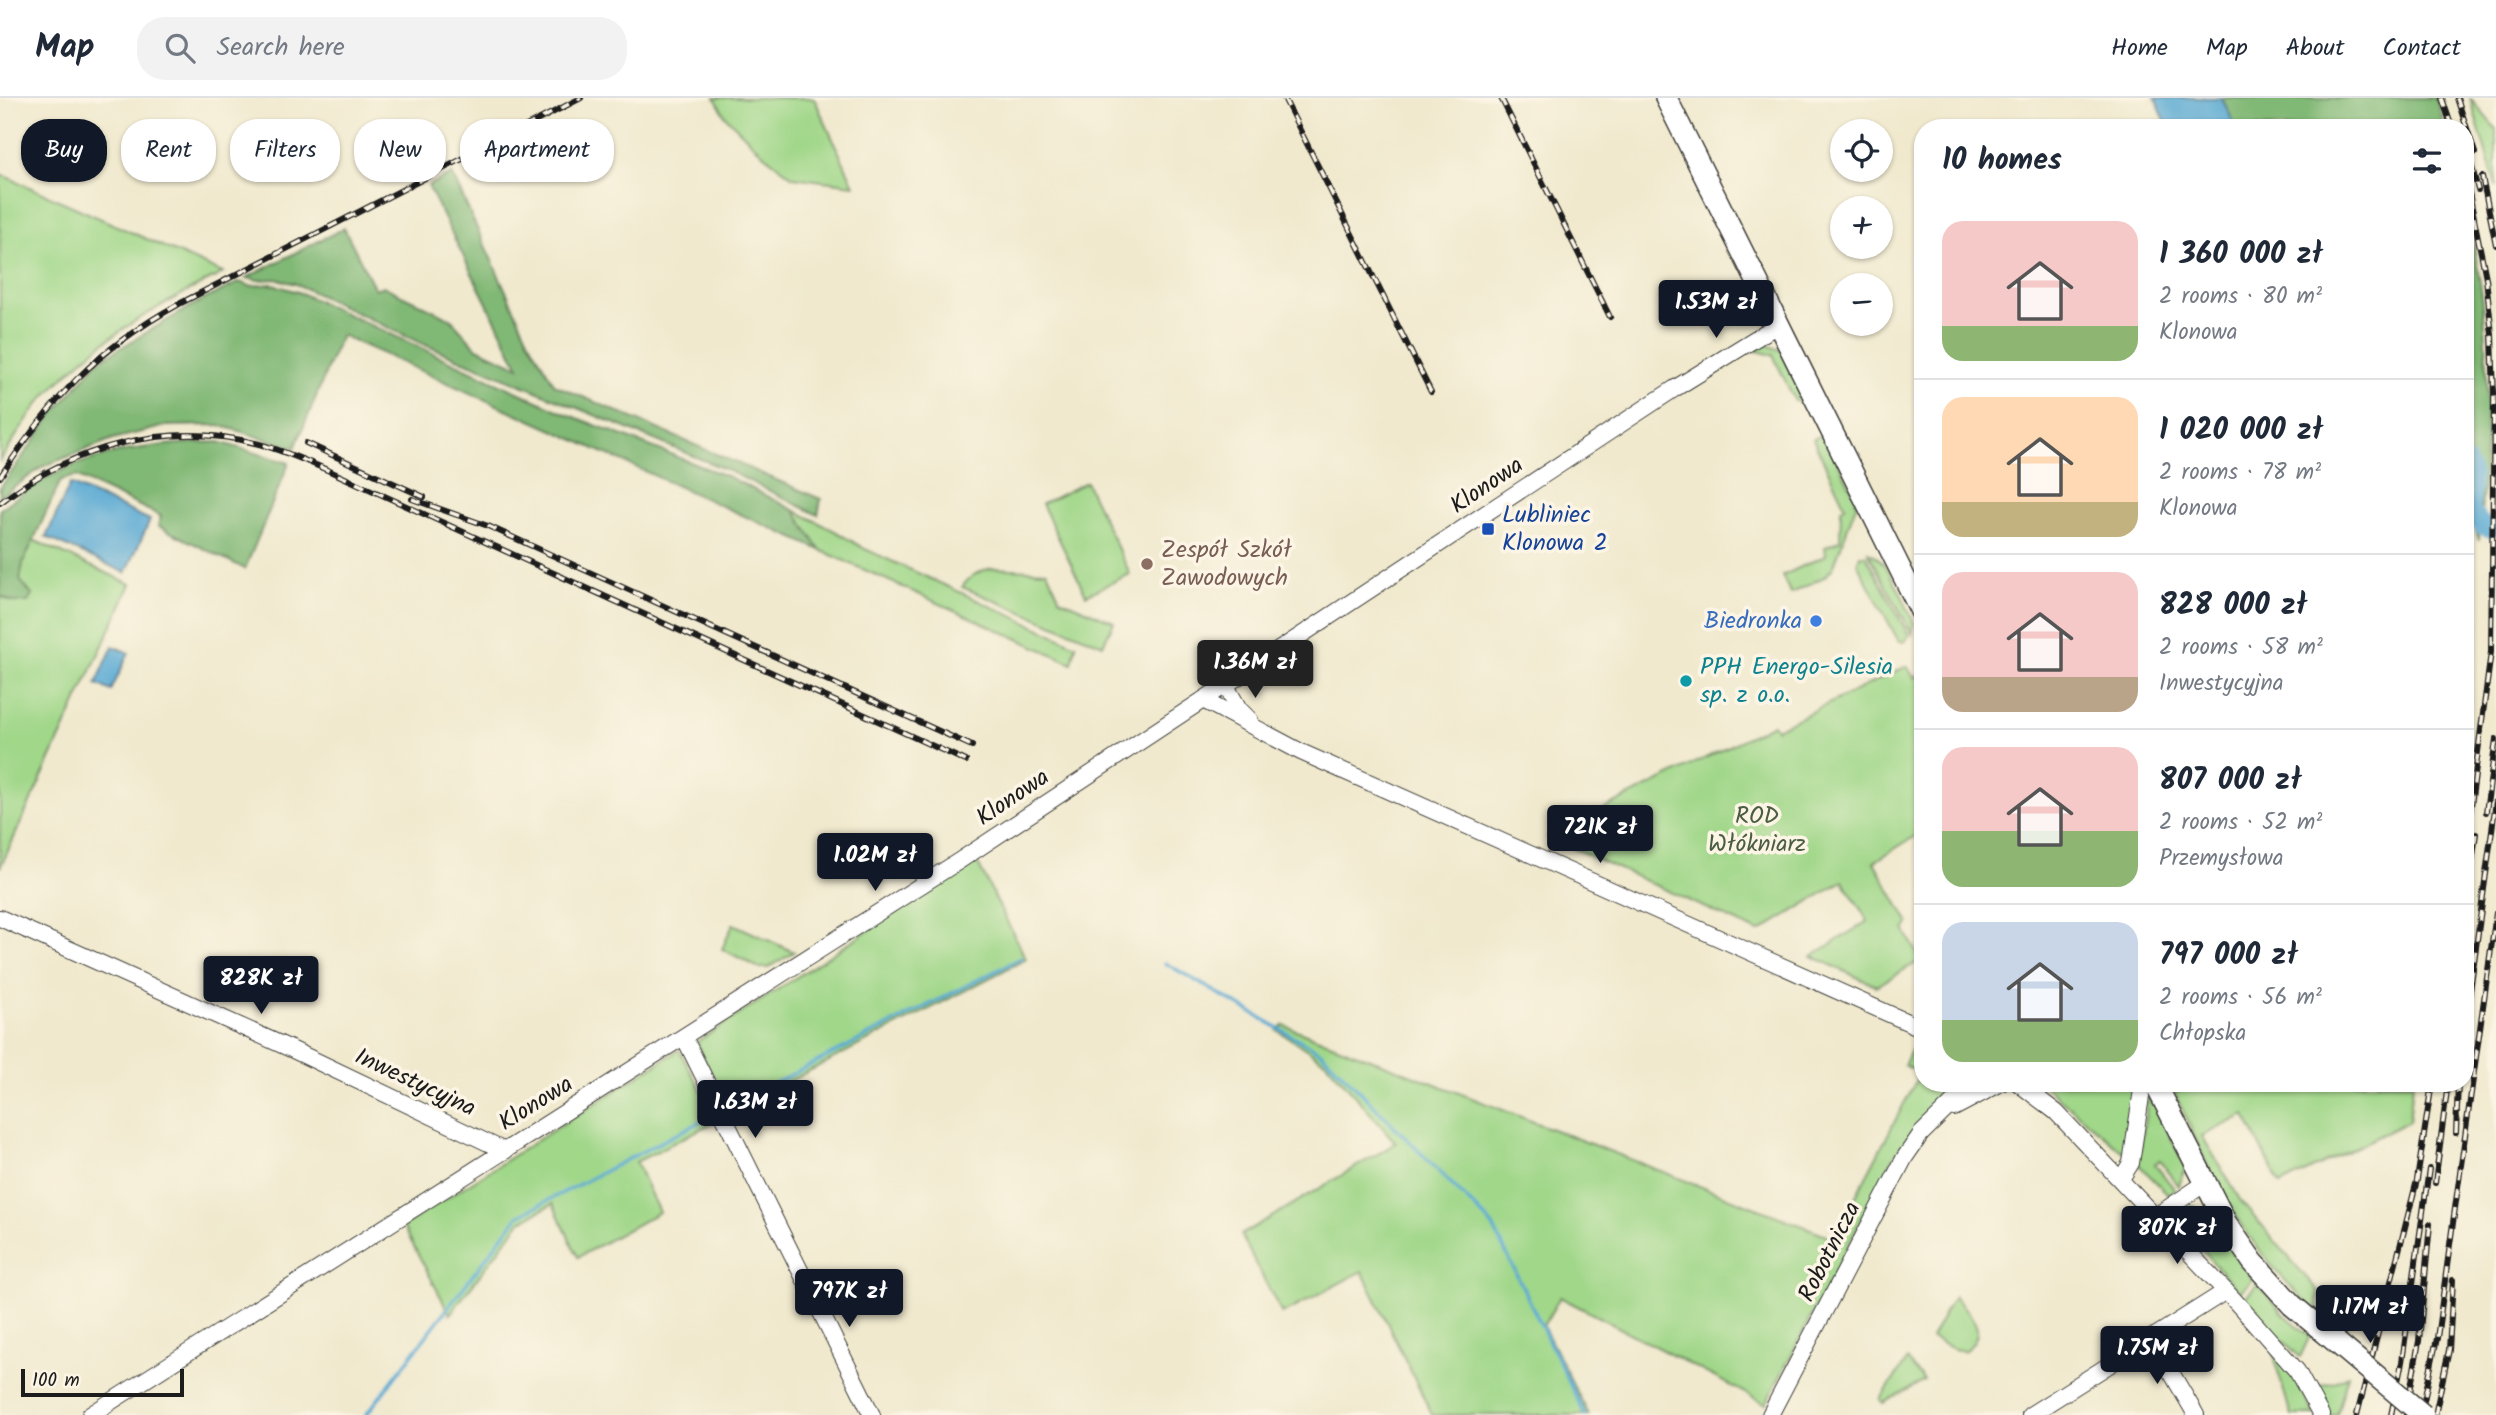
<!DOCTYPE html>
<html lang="en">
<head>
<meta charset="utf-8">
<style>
	:root { --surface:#fff; --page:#f2f2f3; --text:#1f2937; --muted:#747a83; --line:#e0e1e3; --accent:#111827 }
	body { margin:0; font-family:Kalam,sans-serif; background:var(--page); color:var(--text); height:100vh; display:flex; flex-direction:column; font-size:26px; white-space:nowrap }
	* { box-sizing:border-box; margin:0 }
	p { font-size:23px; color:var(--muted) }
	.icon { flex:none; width:38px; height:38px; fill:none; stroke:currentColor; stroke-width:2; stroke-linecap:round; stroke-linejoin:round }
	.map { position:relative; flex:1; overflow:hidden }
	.details { position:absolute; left:1914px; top:21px; width:560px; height:973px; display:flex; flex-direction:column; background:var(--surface); border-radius:28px; box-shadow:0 2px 5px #0004 }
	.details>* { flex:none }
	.hud { position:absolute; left:21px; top:21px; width:665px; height:63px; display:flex; gap:14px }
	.controls { position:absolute; left:1830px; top:21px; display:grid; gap:14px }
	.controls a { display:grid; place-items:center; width:63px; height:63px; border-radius:50%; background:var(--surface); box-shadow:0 2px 5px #0004; font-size:35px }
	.scale { position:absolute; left:21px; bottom:18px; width:163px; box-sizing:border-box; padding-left:7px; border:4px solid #1c1c1c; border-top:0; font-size:19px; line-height:24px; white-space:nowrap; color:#1c1c1c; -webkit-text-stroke:5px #fcf5e5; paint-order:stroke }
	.price { position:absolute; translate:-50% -60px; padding:0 16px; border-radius:7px; background:var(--accent); color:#fff; font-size:23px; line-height:46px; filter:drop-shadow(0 2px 4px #0008) }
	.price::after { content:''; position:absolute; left:50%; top:42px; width:21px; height:16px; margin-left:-10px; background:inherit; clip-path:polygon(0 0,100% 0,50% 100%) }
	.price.current { background:#222; color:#fff }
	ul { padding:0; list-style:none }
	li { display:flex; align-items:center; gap:21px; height:175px; padding:0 28px }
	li+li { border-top:2px solid var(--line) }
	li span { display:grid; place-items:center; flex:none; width:196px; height:140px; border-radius:21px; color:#555 }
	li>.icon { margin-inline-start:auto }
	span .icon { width:84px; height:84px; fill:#fffc; stroke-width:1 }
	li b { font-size:30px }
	h2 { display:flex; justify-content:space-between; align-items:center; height:84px; padding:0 28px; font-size:30px }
	.chip { padding:0 24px; border-radius:28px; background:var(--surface); box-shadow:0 2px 5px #0004; font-size:24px; line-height:63px }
	.chip.current { background:var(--accent); color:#fff }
	header { display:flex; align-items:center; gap:42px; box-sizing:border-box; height:98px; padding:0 35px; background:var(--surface); border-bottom:2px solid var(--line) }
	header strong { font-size:33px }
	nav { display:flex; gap:38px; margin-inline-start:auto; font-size:24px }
	.search { width:490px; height:63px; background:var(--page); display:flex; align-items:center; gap:18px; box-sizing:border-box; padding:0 24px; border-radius:28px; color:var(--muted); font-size:26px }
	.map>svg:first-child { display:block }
	.green { fill:#a0d789; stroke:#5e7a52; stroke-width:2 }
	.forest { fill:#80b875; stroke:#4e6a48; stroke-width:2 }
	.water { fill:#59a9d3; stroke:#3a6278; stroke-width:2 }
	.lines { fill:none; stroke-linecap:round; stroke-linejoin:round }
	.stream { stroke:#59a9d3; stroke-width:3.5 }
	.river { stroke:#59a9d3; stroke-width:19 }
	.minor-casing { stroke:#3c3b37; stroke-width:18 }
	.major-casing { stroke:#3c3b37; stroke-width:24 }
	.minor { stroke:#fff; stroke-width:16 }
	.major { stroke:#fff; stroke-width:21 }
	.rail-casing { stroke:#1c1c1c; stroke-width:6 }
	.rail { stroke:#fcf5e5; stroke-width:3.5; stroke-dasharray:10; stroke-linecap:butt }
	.major-bridge-casing { stroke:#3c3b37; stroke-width:24; stroke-linecap:butt }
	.major-bridge { stroke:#fff; stroke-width:21 }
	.transit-dot { fill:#1a4fb4; stroke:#fcf5e5; stroke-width:2.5 }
	.education-dot { fill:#8d6e63; stroke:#fcf5e5; stroke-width:2.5 }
	.shop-dot { fill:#3f7fe0; stroke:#fcf5e5; stroke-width:2.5 }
	.culture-dot { fill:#0f9aa8; stroke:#fcf5e5; stroke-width:2.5 }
	.labels { text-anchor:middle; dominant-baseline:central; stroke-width:7; stroke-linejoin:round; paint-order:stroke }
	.street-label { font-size:24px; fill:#1c1c1c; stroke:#fcf5e5 }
	.transit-label { font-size:24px; fill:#164399; stroke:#fcf5e5; text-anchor:start }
	.education-label { font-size:24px; fill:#785e54; stroke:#fcf5e5; text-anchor:start }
	.shop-label { font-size:24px; fill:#366cbe; stroke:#fcf5e5; text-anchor:end }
	.culture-label { font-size:24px; fill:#0d838f; stroke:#fcf5e5; text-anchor:start }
	.park-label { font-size:24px; fill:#4a5d42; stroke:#fcf5e5 }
</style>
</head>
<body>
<header>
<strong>Map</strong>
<div class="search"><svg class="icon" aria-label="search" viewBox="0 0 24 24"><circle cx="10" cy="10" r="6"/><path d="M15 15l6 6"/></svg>Search here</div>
<nav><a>Home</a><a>Map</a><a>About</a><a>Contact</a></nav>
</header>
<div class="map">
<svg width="2496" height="1317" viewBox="0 0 2496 1317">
	<rect width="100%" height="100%" fill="#fcf5e5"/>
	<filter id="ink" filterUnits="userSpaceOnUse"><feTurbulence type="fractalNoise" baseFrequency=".0143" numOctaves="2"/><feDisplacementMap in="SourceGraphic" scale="14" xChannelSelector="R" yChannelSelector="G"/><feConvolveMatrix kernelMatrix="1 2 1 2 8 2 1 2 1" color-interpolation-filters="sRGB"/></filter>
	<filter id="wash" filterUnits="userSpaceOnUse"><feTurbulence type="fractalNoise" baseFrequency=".00686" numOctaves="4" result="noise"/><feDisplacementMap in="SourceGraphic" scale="28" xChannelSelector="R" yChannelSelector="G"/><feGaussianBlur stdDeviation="1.57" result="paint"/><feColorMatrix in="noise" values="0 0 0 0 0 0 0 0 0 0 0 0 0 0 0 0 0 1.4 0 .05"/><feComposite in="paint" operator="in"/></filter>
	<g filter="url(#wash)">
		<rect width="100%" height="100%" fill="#f0e9ce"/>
		<g class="green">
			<path d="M 715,0 L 814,0 L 854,87 L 793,79 L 764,57 L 725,18 Z"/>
			<path d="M 2470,0 L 2496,31 L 2496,89 Z"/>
			<path d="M 0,76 L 223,175 C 151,211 88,246 36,309 C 23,326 12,345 0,363 Z"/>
			<path d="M 1767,247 L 1783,253 L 1805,302 L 1800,305 L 1795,303 L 1773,257 L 1753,252 Z"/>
			<path d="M 1823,336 L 1856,399 L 1856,407 L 1833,470 L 1824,479 L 1791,496 L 1782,478 L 1826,457 L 1825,449 L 1840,442 L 1841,411 L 1845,408 L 1813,341 Z"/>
			<path d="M 1086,384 L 1130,476 L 1086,497 L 1042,406 Z"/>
			<path d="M 794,412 L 835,433 L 865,451 L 1076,547 L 1072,565 L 820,452 Z"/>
			<path d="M 33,442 L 131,486 L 0,770 L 0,498 L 13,504 L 32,497 L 20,482 L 23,465 Z"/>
			<path d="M 1868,454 C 1889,460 1906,507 1914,526 L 1912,536 Z"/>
			<path d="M 1860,457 L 1866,457 L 1909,538 L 1904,544 L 1898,542 L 1857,465 Z"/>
			<path d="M 994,470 L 1047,473 L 1060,501 L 1114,524 L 1103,547 L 962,489 C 971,477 979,472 994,470 Z"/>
			<path d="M 1907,568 L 1914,580 L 1921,577 L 1923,581 L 1923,733 L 1874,764 L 1909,825 L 1905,833 L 1921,862 L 1876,888 L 1812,858 L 1868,823 L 1843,783 L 1759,834 L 1548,739 L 1773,626 L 1776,631 Z"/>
			<path d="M 976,762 L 1026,861 L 728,1015 L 697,944 Z"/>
			<path d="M 733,826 L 794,854 L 768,870 L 759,870 L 722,851 Z"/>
			<path d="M 1283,927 L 1834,1140 L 1920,975 L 1904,967 L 1916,943 L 1923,946 L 1923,985 L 1961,985 L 1927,1014 L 1893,1060 L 1766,1306 L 1560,1199 L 1543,1228 L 1589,1317 L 1432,1317 L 1362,1173 L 1282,1216 L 1241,1137 L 1396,1045 L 1326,964 L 1277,932 Z"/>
			<path d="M 679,952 L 718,1022 L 636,1064 L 659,1114 L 578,1159 L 553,1106 L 521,1123 L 450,1216 L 403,1128 Z"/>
			<path d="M 2041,985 L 2138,985 L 2127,1057 Z"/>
			<path d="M 2193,985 L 2413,985 L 2409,1023 L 2280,1087 L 2245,1017 L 2202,1038 L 2242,1105 L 2318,1193 L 2317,1215 C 2279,1179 2245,1138 2220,1092 C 2203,1061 2190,1027 2175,994 Z"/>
			<path d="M 2151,996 L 2185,1070 L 2179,1088 L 2160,1062 L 2155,1066 L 2175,1092 L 2168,1096 L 2140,1068 L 2138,1064 L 2148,1001 L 2150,1002 Z"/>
			<path d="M 2194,1108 L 2206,1115 L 2253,1182 L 2240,1194 L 2179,1127 L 2177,1123 L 2185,1111 Z"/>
			<path d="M 2258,1186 L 2284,1216 L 2310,1238 L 2300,1259 L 2261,1222 L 2244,1200 Z"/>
			<path d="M 1954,1198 C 1969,1216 1992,1234 1964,1253 L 1954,1251 L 1931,1240 Z"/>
			<path d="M 2274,1254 L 2290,1271 L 2315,1317 L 2291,1317 L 2276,1267 Z"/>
			<path d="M 1907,1262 L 1924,1283 L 1883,1305 L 1880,1302 Z"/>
			<path d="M 2348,1277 L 2337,1317 L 2326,1317 L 2316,1288 L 2335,1284 Z"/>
		</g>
		<g class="forest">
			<path d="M 2222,0 L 2436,0 L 2445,30 L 2236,30 Z"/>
			<path d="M 452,76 L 528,241 L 555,287 L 821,401 L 818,417 L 727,372 L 423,246 L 296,186 L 276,181 L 258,182 L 246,180 L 344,130 L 375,191 L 383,188 L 450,220 L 477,250 L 519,269 L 428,88 Z"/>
			<path d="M 2466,109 C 2473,144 2481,180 2484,216 C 2491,291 2485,367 2479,442 L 2474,429 L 2466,421 Z"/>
			<path d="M 239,184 L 250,188 L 272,186 L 298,194 L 564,315 L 729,379 L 794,412 L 820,452 L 341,237 L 295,350 L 219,327 L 166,328 L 113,341 L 44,368 L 0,399 L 0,390 L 54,315 L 98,263 L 197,205 Z"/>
			<path d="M 219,344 L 289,365 L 245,471 L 158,428 L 161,418 L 76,378 L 61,382 L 23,465 L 20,482 L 32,497 L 28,504 L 13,504 L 0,498 L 0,411 C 12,403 23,394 36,386 C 89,353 158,345 219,344 Z"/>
		</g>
		<g class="water">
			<path d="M 2155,0 L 2222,0 L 2236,30 L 2168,30 Z"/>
			<path d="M 70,386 L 150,422 L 126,475 L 46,439 Z"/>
			<path d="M 113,548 L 129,555 L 111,593 L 96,586 Z"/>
		</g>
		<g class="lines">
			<g class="stream">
				<path d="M 1165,865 L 1322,955 L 1493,1128 L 1585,1317"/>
				<path d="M 726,1010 L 1021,860"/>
				<path d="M 366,1317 L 518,1118 L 715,1016"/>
			</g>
			<g class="river">
				<path d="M 2466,365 L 2471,377 L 2471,411"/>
				<path d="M 2466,407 L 2482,427 L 2490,430"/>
			</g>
		</g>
	</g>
	<g filter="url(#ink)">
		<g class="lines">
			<defs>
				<g id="minor">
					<path d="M 1226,588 L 1239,611 L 1250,622"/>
					<path d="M 1203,602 L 1301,654 L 1923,931"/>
					<path d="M 0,820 L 291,951 L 505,1053"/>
					<path d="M 684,939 L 872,1317"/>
					<path d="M 2018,985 L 2056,1014 L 2235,1203 L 2297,1273 L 2321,1317"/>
					<path d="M 1954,1010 L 2001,985"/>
					<path d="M 2121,1081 L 2131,1065 L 2143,985"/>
					<path d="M 2156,1118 L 2204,1086"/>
					<path d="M 2151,1240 L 2196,1317"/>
					<path d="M 90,1317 L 959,763 L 1674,291 L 1779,226"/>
					<path d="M 1770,1317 L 1905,1059 L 1921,1036 L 1973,985"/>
					<path d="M 2030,1317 L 2226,1193"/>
				</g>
				<g id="major">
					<path d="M 1666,0 L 1923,517"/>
					<path d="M 2155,985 L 2226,1125 L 2253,1164 L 2292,1207"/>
				</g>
			</defs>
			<use href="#minor" class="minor-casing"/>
			<use href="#major" class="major-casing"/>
			<use href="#minor" class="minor"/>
			<use href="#major" class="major"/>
			<defs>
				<g id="rail">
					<path d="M 1284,0 L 1431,294"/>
					<path d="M 1501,0 L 1610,219"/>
					<path d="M 2442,0 L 2452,30"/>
					<path d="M 2457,0 L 2475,55"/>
					<path d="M 2466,47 L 2478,92"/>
					<path d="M 2482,79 L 2496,147"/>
					<path d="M 2466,80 L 2486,180 L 2492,237 L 2494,298 L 2491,554 L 2466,746"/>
					<path d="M 306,345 L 424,399"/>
					<path d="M 0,379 C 53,300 94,253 179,206 L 581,0"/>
					<path d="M 412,401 L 488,428 L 972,648"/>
					<path d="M 0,405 C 72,348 168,322 259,346 C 285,353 309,364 334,375 L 966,663"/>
					<path d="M 2486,714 L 2496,641"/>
					<path d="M 2466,805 L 2476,736"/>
					<path d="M 2466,922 L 2496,703"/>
					<path d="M 2456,1035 L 2458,985"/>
					<path d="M 2435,1085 L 2448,985"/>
					<path d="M 2357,1317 L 2417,1082 L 2432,985"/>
					<path d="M 2391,1317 L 2402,1264 L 2429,1071"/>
					<path d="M 2406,1317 L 2419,1243 L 2430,1126"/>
					<path d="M 2421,1317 L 2437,1240 L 2496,815"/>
					<path d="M 2435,1317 L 2449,1252 L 2453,1182"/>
				</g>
			</defs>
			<use href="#rail" class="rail-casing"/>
			<use href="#rail" class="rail"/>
			<defs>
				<path id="major-bridge" d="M 2292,1207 L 2423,1317"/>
			</defs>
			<use href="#major-bridge" class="major-bridge-casing"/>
			<use href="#major-bridge" class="major-bridge"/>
		</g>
	</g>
	<rect class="transit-dot" x="1481" y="424" width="14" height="14" rx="3.5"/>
	<circle class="education-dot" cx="1147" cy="466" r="7"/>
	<circle class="shop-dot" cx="1816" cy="523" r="7"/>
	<circle class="culture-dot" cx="1686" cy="583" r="7"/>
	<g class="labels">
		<g class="street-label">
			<text transform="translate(1487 388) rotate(-34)">Klonowa</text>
			<text transform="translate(1013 700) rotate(-34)">Klonowa</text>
			<text transform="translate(415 985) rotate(25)">Inwestycyjna</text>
			<text transform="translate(536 1006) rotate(-32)">Klonowa</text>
			<text transform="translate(1830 1154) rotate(-63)">Robotnicza</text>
		</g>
		<g class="transit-label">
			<text x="1502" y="417">Lubliniec<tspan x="1502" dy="28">Klonowa 2</tspan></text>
		</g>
		<g class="education-label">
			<text x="1161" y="452">Zespół Szkół<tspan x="1161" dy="28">Zawodowych</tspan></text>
		</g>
		<g class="shop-label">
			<text x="1802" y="523">Biedronka</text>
		</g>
		<g class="culture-label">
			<text x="1700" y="569">PPH Energo-Silesia<tspan x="1700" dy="28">sp. z o.o.</tspan></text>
		</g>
		<g class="park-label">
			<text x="1757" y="718">ROD<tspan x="1757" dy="28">Włókniarz</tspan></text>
		</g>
	</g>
</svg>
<div class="controls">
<a><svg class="icon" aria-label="locate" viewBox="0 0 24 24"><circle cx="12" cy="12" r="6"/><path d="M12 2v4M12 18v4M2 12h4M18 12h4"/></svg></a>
<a>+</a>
<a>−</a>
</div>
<div class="scale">100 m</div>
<b class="price" style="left:1716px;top:242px">1.53M zł</b>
<b class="price current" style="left:1255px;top:602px">1.36M zł</b>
<b class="price" style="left:1600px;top:767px">721K zł</b>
<b class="price" style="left:875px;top:795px">1.02M zł</b>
<b class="price" style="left:261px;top:918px">828K zł</b>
<b class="price" style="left:755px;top:1042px">1.63M zł</b>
<b class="price" style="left:2177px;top:1168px">807K zł</b>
<b class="price" style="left:849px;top:1231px">797K zł</b>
<b class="price" style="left:2370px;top:1247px">1.17M zł</b>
<b class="price" style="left:2157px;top:1288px">1.75M zł</b>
<div class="hud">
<a class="chip current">Buy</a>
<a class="chip">Rent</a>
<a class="chip">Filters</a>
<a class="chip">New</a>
<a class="chip">Apartment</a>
</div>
<section class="details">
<h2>10 homes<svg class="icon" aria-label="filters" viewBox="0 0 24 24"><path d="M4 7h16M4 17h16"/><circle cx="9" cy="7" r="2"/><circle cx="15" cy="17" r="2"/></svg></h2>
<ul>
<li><span style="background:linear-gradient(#f6c9c9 75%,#8fb573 0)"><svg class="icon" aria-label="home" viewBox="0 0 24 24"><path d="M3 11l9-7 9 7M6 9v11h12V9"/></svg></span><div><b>1 360 000 zł</b><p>2 rooms · 80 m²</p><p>Klonowa</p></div></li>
<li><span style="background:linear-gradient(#ffd9b3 75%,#c2b280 0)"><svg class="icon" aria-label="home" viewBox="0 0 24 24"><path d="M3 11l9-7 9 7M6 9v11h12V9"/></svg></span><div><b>1 020 000 zł</b><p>2 rooms · 78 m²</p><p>Klonowa</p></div></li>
<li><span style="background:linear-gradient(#f6c9c9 75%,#b9a48a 0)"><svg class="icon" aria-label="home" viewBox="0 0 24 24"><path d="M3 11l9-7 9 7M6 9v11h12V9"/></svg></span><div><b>828 000 zł</b><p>2 rooms · 58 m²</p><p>Inwestycyjna</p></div></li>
<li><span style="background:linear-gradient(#f6c9c9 60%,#8fb573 0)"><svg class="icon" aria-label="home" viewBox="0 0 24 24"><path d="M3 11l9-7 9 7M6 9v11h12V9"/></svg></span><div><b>807 000 zł</b><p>2 rooms · 52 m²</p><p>Przemysłowa</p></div></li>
<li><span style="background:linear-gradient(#c9d6e8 70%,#8fb573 0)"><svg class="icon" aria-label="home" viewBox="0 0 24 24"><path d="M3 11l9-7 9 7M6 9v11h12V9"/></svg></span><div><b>797 000 zł</b><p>2 rooms · 56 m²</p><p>Chłopska</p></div></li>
</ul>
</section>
</div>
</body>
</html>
